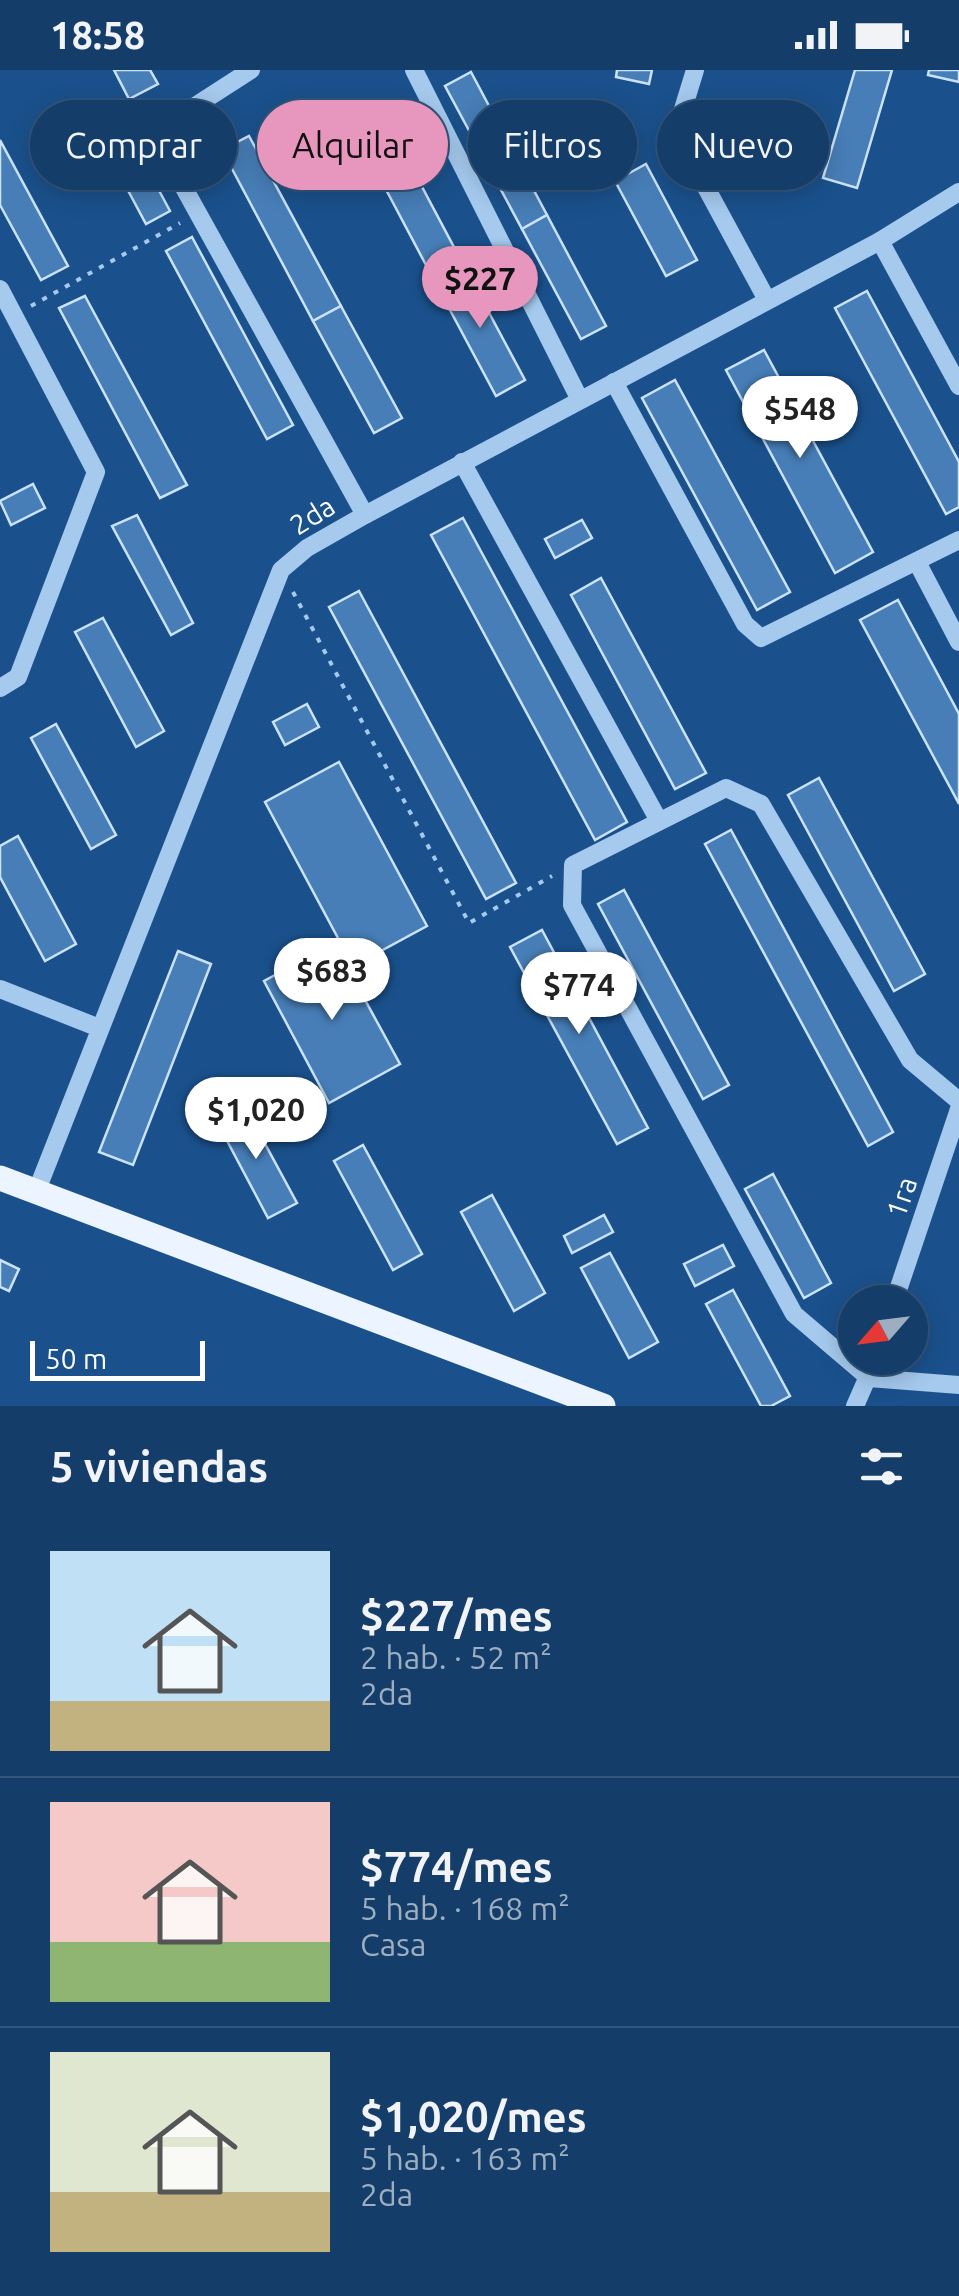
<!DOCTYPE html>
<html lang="es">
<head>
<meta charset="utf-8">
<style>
	:root { --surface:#143d69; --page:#1d446f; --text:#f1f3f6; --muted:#9daec0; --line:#33567d; --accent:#e797bd }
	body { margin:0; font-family:Ubuntu,sans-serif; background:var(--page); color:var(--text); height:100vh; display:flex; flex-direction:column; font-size:38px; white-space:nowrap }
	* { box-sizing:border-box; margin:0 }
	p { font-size:32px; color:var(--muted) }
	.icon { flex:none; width:55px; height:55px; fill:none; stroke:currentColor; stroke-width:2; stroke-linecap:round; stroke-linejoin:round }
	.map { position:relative; height:1336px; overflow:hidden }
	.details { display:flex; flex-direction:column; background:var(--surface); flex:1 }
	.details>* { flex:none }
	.guide { position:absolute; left:30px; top:30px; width:900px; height:90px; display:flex; gap:20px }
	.needle { width:65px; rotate:242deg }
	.controls { position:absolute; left:838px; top:1215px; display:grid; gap:20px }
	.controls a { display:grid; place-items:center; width:90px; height:90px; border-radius:50%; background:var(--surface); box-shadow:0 5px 25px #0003,0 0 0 2px var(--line); font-size:50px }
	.scale { position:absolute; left:30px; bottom:25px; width:175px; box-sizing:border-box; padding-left:10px; border:5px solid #fff; border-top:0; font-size:28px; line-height:35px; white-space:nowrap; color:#fff; -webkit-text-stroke:8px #1a518c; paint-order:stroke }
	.price { position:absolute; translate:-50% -85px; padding:0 22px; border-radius:35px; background:#fff; color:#222; font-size:32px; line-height:65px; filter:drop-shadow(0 2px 5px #0008) }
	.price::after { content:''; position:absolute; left:50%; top:60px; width:30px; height:22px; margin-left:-15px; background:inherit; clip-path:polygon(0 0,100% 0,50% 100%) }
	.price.selected { background:var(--accent); color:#111 }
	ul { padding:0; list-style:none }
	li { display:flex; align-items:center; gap:30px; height:250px; padding:0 50px }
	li+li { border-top:2px solid var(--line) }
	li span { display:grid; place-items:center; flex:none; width:280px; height:200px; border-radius:0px; color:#555 }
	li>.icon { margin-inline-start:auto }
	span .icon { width:120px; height:120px; fill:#fffc; stroke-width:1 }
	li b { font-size:42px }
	h2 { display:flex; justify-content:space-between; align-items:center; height:120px; padding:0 50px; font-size:42px }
	.pill { padding:0 35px; border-radius:45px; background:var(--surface); box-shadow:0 5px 25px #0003,0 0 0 2px var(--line); font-size:35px; line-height:90px }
	.pill.selected { background:var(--accent); color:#111 }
	.status { display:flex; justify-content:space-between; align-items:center; height:70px; padding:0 50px; background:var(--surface); direction:ltr }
	.status svg { height:28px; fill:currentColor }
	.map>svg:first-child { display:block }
	.building { fill:#477eb7; stroke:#cbe3fa; stroke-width:2.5 }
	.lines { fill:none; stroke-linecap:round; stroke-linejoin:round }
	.path { stroke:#a5caee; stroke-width:4; stroke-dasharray:5 8; stroke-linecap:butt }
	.minor { stroke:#a5caee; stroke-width:18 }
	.major { stroke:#ecf4ff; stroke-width:25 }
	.labels { text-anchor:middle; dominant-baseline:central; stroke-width:9; stroke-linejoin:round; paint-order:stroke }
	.street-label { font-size:28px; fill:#fff; stroke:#1a518c }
</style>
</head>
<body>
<div class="status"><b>18:58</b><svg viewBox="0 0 49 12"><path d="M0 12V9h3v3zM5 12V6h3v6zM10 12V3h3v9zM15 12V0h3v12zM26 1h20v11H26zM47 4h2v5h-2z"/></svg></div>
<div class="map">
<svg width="959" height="1336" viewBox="0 0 959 1336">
	<rect width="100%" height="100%" fill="#1a518c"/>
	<g class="building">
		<path d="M 114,0 L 150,0 L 158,14 L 129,29 Z"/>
		<path d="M 617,0 L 652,0 L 649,14 L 616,7 Z"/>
		<path d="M 855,0 L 892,0 L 857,118 L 823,108 Z"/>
		<path d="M 929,0 L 959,0 L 959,12 L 928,5 Z"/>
		<path d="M 471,2 L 547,145 L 522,159 L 445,16 Z"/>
		<path d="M 376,30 L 464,196 L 435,212 L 347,46 Z"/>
		<path d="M 118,44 L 170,141 L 146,154 L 94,57 Z"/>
		<path d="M 249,66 L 341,236 L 313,251 L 222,80 Z"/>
		<path d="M 0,70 L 68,196 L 41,210 L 0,135 Z"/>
		<path d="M 646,94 L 697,190 L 666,206 L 615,111 Z"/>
		<path d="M 547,145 L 606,256 L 581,269 L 522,159 Z"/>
		<path d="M 192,167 L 293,355 L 267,369 L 166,181 Z"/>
		<path d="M 464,196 L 525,310 L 496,326 L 435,212 Z"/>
		<path d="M 867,221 L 959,392 L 959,437 L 946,444 L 835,238 Z"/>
		<path d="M 85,226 L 187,415 L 160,428 L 59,238 Z"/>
		<path d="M 341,236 L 402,348 L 374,363 L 313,251 Z"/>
		<path d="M 764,280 L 873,482 L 835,503 L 726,300 Z"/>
		<path d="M 675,310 L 790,522 L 757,540 L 642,328 Z"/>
		<path d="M 33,414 L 45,438 L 11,455 L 0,431 Z"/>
		<path d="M 137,445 L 193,553 L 171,565 L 112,456 Z"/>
		<path d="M 463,448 L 627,752 L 595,770 L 431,465 Z"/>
		<path d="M 582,450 L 592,468 L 555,488 L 545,469 Z"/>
		<path d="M 601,508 L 706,703 L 675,719 L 571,525 Z"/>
		<path d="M 359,521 L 516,813 L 486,829 L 329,537 Z"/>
		<path d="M 898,530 L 959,644 L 959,734 L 860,550 Z"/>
		<path d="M 103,548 L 164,661 L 136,677 L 75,562 Z"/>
		<path d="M 307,634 L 319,657 L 285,675 L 273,652 Z"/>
		<path d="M 56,654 L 116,765 L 91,779 L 31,668 Z"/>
		<path d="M 339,692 L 427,856 L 353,896 L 265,732 Z"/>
		<path d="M 819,708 L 925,904 L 894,921 L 788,725 Z"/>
		<path d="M 731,760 L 893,1062 L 868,1076 L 705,774 Z"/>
		<path d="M 18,766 L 76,874 L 45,891 L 0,807 L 0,776 Z"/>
		<path d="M 624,820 L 729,1015 L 703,1029 L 598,834 Z"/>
		<path d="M 542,860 L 648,1058 L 617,1074 L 510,877 Z"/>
		<path d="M 334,873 L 400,994 L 329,1033 L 264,911 Z"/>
		<path d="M 178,881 L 211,894 L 133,1095 L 99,1082 Z"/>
		<path d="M 244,1035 L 297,1133 L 268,1148 L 216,1050 Z"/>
		<path d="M 363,1075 L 422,1184 L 393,1200 L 334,1091 Z"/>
		<path d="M 773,1104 L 831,1213 L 804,1228 L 745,1119 Z"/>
		<path d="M 492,1125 L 545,1223 L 514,1241 L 461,1142 Z"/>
		<path d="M 604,1145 L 613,1162 L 572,1183 L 564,1166 Z"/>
		<path d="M 723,1175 L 734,1196 L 695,1216 L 684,1194 Z"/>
		<path d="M 610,1183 L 658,1272 L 629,1288 L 581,1198 Z"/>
		<path d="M 0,1190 L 19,1199 L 9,1221 L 0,1217 Z"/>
		<path d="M 733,1220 L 790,1326 L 771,1336 L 761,1336 L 706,1234 Z"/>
	</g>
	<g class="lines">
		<g class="path">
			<path d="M 31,236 L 180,153"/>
			<path d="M 293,522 L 469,853 L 552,806"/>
		</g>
		<g class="minor">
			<path d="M 251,0 L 192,38 L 173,98 L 365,445"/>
			<path d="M 414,0 L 579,328"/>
			<path d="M 695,0 L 676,62 L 767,230"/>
			<path d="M 880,171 L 959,316"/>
			<path d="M 0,219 L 96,402 L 18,607 L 0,618"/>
			<path d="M 614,312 L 745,554 L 761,568 L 959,470"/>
			<path d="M 462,392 L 659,751"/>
			<path d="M 918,494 L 959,572"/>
			<path d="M 0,919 L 97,957"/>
			<path d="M 959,1031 L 910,990 L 761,734 L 726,718 L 573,795 L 572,835 L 794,1244 L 869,1308 L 959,1315"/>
			<path d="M 37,1120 L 281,500 L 307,478 L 365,445 L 880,171 L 959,122"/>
			<path d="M 894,1232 L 959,1039"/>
			<path d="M 855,1336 L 876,1288"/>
		</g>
		<path class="major" d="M 0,1108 L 603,1336"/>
	</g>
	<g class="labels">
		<g class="street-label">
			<text transform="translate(312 445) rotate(-32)">2da</text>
			<text transform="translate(901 1127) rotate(-71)">1ra</text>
		</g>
	</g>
</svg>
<div class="controls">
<a><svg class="needle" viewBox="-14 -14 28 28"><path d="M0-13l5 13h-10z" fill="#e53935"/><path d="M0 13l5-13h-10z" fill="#9daec0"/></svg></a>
</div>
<div class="scale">50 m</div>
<b class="price selected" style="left:480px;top:261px">$227</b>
<b class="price" style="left:800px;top:391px">$548</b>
<b class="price" style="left:332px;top:953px">$683</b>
<b class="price" style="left:579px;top:967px">$774</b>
<b class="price" style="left:256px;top:1092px">$1,020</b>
<div class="guide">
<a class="pill">Comprar</a>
<a class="pill selected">Alquilar</a>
<a class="pill">Filtros</a>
<a class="pill">Nuevo</a>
</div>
</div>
<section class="details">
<h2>5 viviendas<svg class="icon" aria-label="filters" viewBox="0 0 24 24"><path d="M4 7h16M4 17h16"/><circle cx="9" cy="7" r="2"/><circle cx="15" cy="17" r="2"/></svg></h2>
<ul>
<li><span style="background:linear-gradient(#bfe0f5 75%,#c2b280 0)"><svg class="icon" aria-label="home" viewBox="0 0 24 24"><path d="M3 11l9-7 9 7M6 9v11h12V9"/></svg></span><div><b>$227/mes</b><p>2 hab. · 52 m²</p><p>2da</p></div></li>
<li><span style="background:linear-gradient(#f6c9c9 70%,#8fb573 0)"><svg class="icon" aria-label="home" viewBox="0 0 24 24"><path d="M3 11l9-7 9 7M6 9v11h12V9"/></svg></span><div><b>$774/mes</b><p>5 hab. · 168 m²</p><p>Casa</p></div></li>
<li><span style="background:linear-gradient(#dfe7d0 70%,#c2b280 0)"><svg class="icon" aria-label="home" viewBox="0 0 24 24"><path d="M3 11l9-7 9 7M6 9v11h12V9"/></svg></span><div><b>$1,020/mes</b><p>5 hab. · 163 m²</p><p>2da</p></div></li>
</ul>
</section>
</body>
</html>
